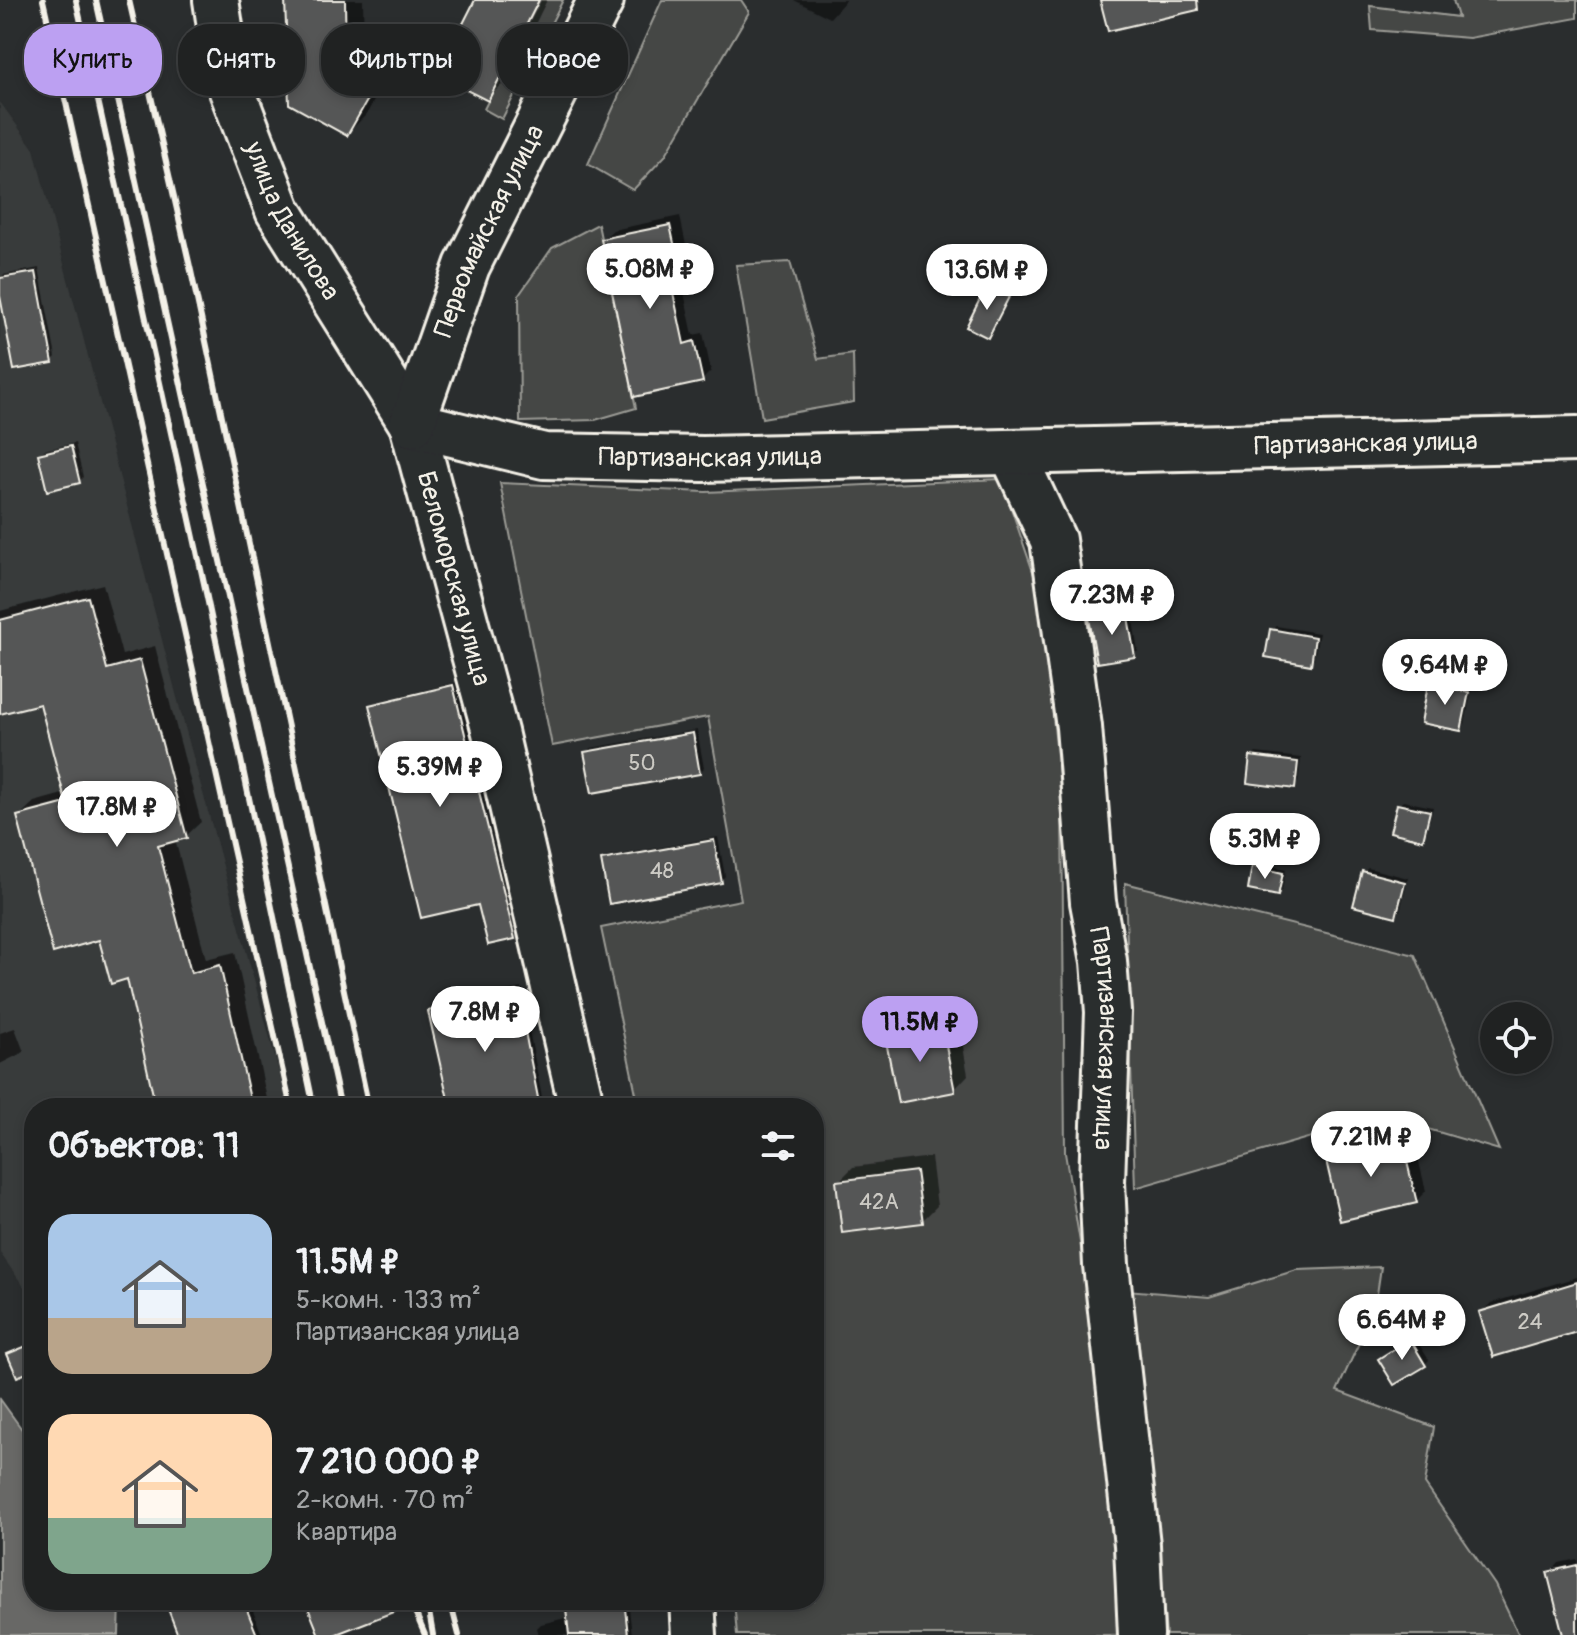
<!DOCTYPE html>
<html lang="ru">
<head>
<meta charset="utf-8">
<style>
	:root { --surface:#202222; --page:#2d2f2f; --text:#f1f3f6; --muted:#a2a4a5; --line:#3d3f40; --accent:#bca0f2 }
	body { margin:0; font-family:Pangolin,sans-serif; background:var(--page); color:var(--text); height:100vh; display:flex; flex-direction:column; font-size:30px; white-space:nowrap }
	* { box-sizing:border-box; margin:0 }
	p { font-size:26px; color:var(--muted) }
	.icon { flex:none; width:44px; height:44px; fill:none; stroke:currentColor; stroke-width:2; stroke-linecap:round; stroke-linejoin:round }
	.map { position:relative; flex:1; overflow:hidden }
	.panel { position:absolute; left:24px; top:1098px; width:800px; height:512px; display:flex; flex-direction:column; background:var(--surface); border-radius:32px; box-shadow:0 4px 12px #0003,0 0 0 2px var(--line) }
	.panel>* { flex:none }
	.banner { position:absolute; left:24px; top:24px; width:800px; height:72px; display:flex; gap:16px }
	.fabs { position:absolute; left:1480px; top:1002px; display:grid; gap:16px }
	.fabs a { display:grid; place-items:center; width:72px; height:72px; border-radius:50%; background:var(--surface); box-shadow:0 4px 12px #0003,0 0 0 2px var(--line); font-size:40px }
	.price { position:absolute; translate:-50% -68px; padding:0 18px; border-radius:28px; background:#fff; color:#222; font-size:26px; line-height:52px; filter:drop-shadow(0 2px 4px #0008) }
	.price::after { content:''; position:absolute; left:50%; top:48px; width:24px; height:18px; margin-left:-12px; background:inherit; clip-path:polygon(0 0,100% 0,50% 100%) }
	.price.current { background:var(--accent); color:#111 }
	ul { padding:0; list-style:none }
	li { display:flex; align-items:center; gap:24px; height:200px; padding:0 24px }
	li span { display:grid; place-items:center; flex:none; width:224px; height:160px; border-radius:24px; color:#555 }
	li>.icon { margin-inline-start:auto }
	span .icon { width:96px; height:96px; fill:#fffc; stroke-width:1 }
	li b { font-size:34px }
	h2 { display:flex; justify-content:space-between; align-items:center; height:96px; padding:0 24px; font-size:34px }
	.pill { padding:0 28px; border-radius:32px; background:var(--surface); box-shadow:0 4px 12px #0003,0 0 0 2px var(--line); font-size:28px; line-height:72px }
	.pill.current { background:var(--accent); color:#111 }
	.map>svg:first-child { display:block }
	.built { fill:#373a3a }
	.green { fill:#444645; stroke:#9c9c96; stroke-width:2 }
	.water { fill:#676866; stroke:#9f9f9a; stroke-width:2 }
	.shadow { fill:#0007 }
	.building { fill:#555756; stroke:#f4f1e8; stroke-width:2 }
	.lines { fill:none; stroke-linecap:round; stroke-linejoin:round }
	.minor-casing { stroke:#f4f1e8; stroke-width:50 }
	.major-casing { stroke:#f4f1e8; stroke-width:50 }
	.minor { stroke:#2a2d2e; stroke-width:44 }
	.major { stroke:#2a2d2e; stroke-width:44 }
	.rail { stroke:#f4f1e8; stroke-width:6 }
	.labels { text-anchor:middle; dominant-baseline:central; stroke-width:8; stroke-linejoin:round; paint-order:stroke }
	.number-label { font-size:22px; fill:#cccac4 }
	.street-label { font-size:26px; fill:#f4f1e8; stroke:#2a2d2e }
</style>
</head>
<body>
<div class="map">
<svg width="1577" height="1635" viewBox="0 0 1577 1635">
	<rect width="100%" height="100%" fill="#2a2d2e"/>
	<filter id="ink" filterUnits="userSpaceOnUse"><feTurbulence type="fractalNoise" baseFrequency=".0125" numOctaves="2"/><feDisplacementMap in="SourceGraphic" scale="16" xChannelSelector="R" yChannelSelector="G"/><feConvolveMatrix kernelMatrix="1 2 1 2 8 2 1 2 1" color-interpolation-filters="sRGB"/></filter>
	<g filter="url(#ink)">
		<path class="built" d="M 0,102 L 34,149 L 179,705 L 289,1108 L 34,1108 L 34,1301 L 0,1253 Z"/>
		<g class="green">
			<path d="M 540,0 L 563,0 L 502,119 L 484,109 Z"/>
			<path d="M 662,0 L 741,0 L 749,12 L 665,156 L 633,190 L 588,164 Z"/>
			<path d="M 1453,0 L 1577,0 L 1577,18 L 1469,38 L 1372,30 L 1370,6 L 1458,17 Z"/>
			<path d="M 598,224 L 636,408 L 595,420 L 520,422 L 519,295 L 552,248 Z"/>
			<path d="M 790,262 L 818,359 L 853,354 L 854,402 L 762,418 L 736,265 Z"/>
			<path d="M 1001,479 L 1040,592 L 1062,803 L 1065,1153 L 1084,1266 L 1104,1362 L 1122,1635 L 737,1635 L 734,1600 L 814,1600 L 814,1108 L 639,1108 L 601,928 L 741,900 L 708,717 L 552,746 L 500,483 L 706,492 Z"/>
			<path d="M 1125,883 L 1415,955 L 1499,1150 L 1384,1116 L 1135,1188 Z"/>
			<path d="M 1381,1267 L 1375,1308 L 1337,1391 L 1434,1427 L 1425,1484 L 1495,1585 L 1519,1635 L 1166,1635 L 1148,1427 L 1127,1290 L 1209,1297 L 1297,1270 Z"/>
		</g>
		<path class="water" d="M 0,1399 L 34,1446 L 34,1600 L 120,1600 L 119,1635 L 0,1635 Z"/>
		<g class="shadow">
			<path d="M 287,0 L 363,0 L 364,41 L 397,59 L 366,115 L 347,134 Z"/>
			<path d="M 477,0 L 547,0 L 508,79 L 488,98 Z"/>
			<path d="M 794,0 L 846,0 L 830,18 Z"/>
			<path d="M 680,216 L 688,255 L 678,264 L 693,335 L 703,333 L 711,371 L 702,380 L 603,239 L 613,230 Z"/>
			<path d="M 39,268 L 56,357 L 52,361 L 0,285 L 0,278 L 3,275 Z"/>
			<path d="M 992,282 L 1012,292 L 988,335 L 988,287 Z"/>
			<path d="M 75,443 L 83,477 L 79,481 L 40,454 L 44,450 Z"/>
			<path d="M 103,584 L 122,655 L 155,646 L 201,822 L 186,836 L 175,839 L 206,959 L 235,952 L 269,1108 L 161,1108 L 128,977 L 19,816 L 34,802 L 66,793 L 42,701 L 0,712 L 0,611 Z"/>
			<path d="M 1131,608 L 1138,651 L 1134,655 L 1091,618 L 1096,614 Z"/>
			<path d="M 1276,626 L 1319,633 L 1314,658 L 1310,663 L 1271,630 Z"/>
			<path d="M 1434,681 L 1472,688 L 1465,724 L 1460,728 L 1430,685 Z"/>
			<path d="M 457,682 L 518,933 L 514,937 L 480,902 L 371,706 L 376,702 Z"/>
			<path d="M 697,730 L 704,768 L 700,772 L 587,752 L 591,748 Z"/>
			<path d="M 1256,753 L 1301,758 L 1298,782 L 1294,787 L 1252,757 Z"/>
			<path d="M 1403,801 L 1433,807 L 1426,833 L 1422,838 L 1399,805 Z"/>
			<path d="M 718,837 L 725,876 L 721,881 L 603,861 L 608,857 Z"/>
			<path d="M 1259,863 L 1286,869 L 1282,890 L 1278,894 L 1254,867 Z"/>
			<path d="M 1368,868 L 1408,878 L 1400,911 L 1395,915 L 1363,872 Z"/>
			<path d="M 521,988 L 544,1108 L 453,1108 L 430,1012 L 434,1007 Z"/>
			<path d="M 957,1012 L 968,1075 L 954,1090 L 887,1037 L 902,1022 Z"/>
			<path d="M 15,1028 L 24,1052 L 0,1064 L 0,1033 Z"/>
			<path d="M 1411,1129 L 1426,1191 L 1416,1201 L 1327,1156 L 1337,1146 Z"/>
			<path d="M 931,1157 L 937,1206 L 922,1221 L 838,1182 L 853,1167 Z"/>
			<path d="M 1577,1277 L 1577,1330 L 1482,1312 L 1491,1303 Z"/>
			<path d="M 1414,1336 L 1429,1360 L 1425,1364 L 1380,1359 Z"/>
			<path d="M 1577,1559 L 1577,1635 L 1565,1635 L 1550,1573 L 1559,1563 Z"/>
			<path d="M 185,1600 L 249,1600 L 262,1635 L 180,1635 L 170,1609 Z"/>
			<path d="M 567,1600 L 628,1600 L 632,1635 L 539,1635 L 537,1628 L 541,1624 L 569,1617 Z"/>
		</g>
		<g class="building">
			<path d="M 285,0 L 345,0 L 346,60 L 380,78 L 347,136 L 289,104 Z"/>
			<path d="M 475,0 L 539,0 L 488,101 L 437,75 Z"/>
			<path d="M 1100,0 L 1197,0 L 1198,10 L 1108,31 Z"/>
			<path d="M 670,225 L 679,266 L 668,269 L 684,344 L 694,341 L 703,382 L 634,397 L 601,239 Z"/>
			<path d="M 36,272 L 53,363 L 14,370 L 0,296 L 0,278 Z"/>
			<path d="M 987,285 L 1009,297 L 988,338 L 966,327 Z"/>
			<path d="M 71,446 L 80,483 L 47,491 L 38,454 Z"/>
			<path d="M 88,597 L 107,669 L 140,660 L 187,838 L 158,846 L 191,973 L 220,965 L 252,1108 L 156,1108 L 127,979 L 111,984 L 99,940 L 53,953 L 17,816 L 66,803 L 40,704 L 0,714 L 0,620 Z"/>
			<path d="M 1127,611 L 1135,657 L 1097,663 L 1089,618 Z"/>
			<path d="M 1270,629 L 1315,637 L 1311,665 L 1265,657 Z"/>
			<path d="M 1428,684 L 1469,692 L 1461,731 L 1421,723 Z"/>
			<path d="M 453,685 L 515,939 L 488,945 L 478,905 L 421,918 L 369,705 Z"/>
			<path d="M 693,733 L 700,774 L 592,793 L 584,752 Z"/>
			<path d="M 1250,756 L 1298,762 L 1295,789 L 1247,783 Z"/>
			<path d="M 1397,804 L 1430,811 L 1423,840 L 1390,832 Z"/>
			<path d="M 714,840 L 722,883 L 609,904 L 601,860 Z"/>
			<path d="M 1252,866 L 1283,873 L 1278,896 L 1248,890 Z"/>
			<path d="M 1362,871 L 1405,882 L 1396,917 L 1353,906 Z"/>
			<path d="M 517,991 L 540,1108 L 450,1108 L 428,1011 Z"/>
			<path d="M 942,1025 L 955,1092 L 898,1103 L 885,1036 Z"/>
			<path d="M 1401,1137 L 1417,1203 L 1340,1221 L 1325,1156 Z"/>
			<path d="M 916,1171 L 923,1223 L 842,1233 L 836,1181 Z"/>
			<path d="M 1577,1282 L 1577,1332 L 1493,1357 L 1479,1312 Z"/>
			<path d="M 1410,1339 L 1426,1366 L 1394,1385 L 1378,1359 Z"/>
			<path d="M 34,1343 L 34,1370 L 17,1377 L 7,1354 Z"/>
			<path d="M 1577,1565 L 1577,1635 L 1563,1635 L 1547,1572 Z"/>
			<path d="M 187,1600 L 243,1600 L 257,1635 L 178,1635 L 168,1609 Z"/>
			<path d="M 305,1600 L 419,1600 L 419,1602 L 334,1635 L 319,1635 Z"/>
			<path d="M 565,1600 L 624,1600 L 628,1635 L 569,1635 Z"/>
		</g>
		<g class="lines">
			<defs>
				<g id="minor">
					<path id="s1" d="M 412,424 L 495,732 L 582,1108"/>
					<path id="s2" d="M 1012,453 L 1053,540 L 1079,727 L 1093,902 L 1104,961 L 1108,1012 L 1102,1182 L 1106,1265 L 1137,1545 L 1141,1635"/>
					<path d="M 692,1600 L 694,1635"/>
				</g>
				<g id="major">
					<path id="s3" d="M 216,0 L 228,80 L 278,210 L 412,424"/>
					<path id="s4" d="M 412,424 L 544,456 L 703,459 L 1577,439"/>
					<path id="s5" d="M 412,424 L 467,266 L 601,0"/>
				</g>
			</defs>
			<use href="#minor" class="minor-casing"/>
			<use href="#major" class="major-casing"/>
			<use href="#minor" class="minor"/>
			<use href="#major" class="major"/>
			<g class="rail">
				<path d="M 43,0 L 291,1108"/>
				<path d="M 76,0 L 205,588 L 314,1108"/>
				<path d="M 96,0 L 341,1108"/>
				<path d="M 129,0 L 191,271 L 369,1108"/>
				<path d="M 410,1600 L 425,1635"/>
				<path d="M 427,1600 L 433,1635"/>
				<path d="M 450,1600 L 459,1635"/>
			</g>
		</g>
	</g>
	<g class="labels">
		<g class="number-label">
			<text x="642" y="763">50</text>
			<text x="662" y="871">48</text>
			<text x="879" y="1202">42А</text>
			<text x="1530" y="1322">24</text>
		</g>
		<g class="street-label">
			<text stroke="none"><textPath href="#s3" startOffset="236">улица Данилова</textPath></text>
			<text stroke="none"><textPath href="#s5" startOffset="208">Первомайская улица</textPath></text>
			<text stroke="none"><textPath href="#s4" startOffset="958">Партизанская улица</textPath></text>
			<text stroke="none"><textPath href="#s4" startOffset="302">Партизанская улица</textPath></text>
			<text stroke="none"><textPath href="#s1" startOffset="160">Беломорская улица</textPath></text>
			<text stroke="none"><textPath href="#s2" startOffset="598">Партизанская улица</textPath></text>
		</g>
	</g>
</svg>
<div class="fabs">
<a><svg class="icon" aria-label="locate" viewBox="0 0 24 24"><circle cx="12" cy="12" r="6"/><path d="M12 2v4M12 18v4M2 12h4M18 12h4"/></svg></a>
</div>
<b class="price" style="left:650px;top:311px">5.08M ₽</b>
<b class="price" style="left:987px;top:312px">13.6M ₽</b>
<b class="price" style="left:1112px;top:637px">7.23M ₽</b>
<b class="price" style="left:1445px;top:707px">9.64M ₽</b>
<b class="price" style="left:440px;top:809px">5.39M ₽</b>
<b class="price" style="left:117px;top:849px">17.8M ₽</b>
<b class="price" style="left:1265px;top:881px">5.3M ₽</b>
<b class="price" style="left:485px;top:1054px">7.8M ₽</b>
<b class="price current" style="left:920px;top:1064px">11.5M ₽</b>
<b class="price" style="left:1371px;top:1179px">7.21M ₽</b>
<b class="price" style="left:1402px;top:1362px">6.64M ₽</b>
<div class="banner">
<a class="pill current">Купить</a>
<a class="pill">Снять</a>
<a class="pill">Фильтры</a>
<a class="pill">Новое</a>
</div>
<section class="panel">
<h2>Объектов: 11<svg class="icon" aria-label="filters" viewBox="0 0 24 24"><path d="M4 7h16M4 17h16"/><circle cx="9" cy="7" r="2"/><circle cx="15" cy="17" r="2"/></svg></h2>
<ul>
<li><span style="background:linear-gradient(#a9c7e8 65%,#b9a48a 0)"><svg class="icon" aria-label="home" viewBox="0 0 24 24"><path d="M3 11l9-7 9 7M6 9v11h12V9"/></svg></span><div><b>11.5M ₽</b><p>5-комн. · 133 m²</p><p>Партизанская улица</p></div></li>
<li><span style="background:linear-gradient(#ffd9b3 65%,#7fa58c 0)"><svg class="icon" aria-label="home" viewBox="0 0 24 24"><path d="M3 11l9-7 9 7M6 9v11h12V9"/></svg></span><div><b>7 210 000 ₽</b><p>2-комн. · 70 m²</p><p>Квартира</p></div></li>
</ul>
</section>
</div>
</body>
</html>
